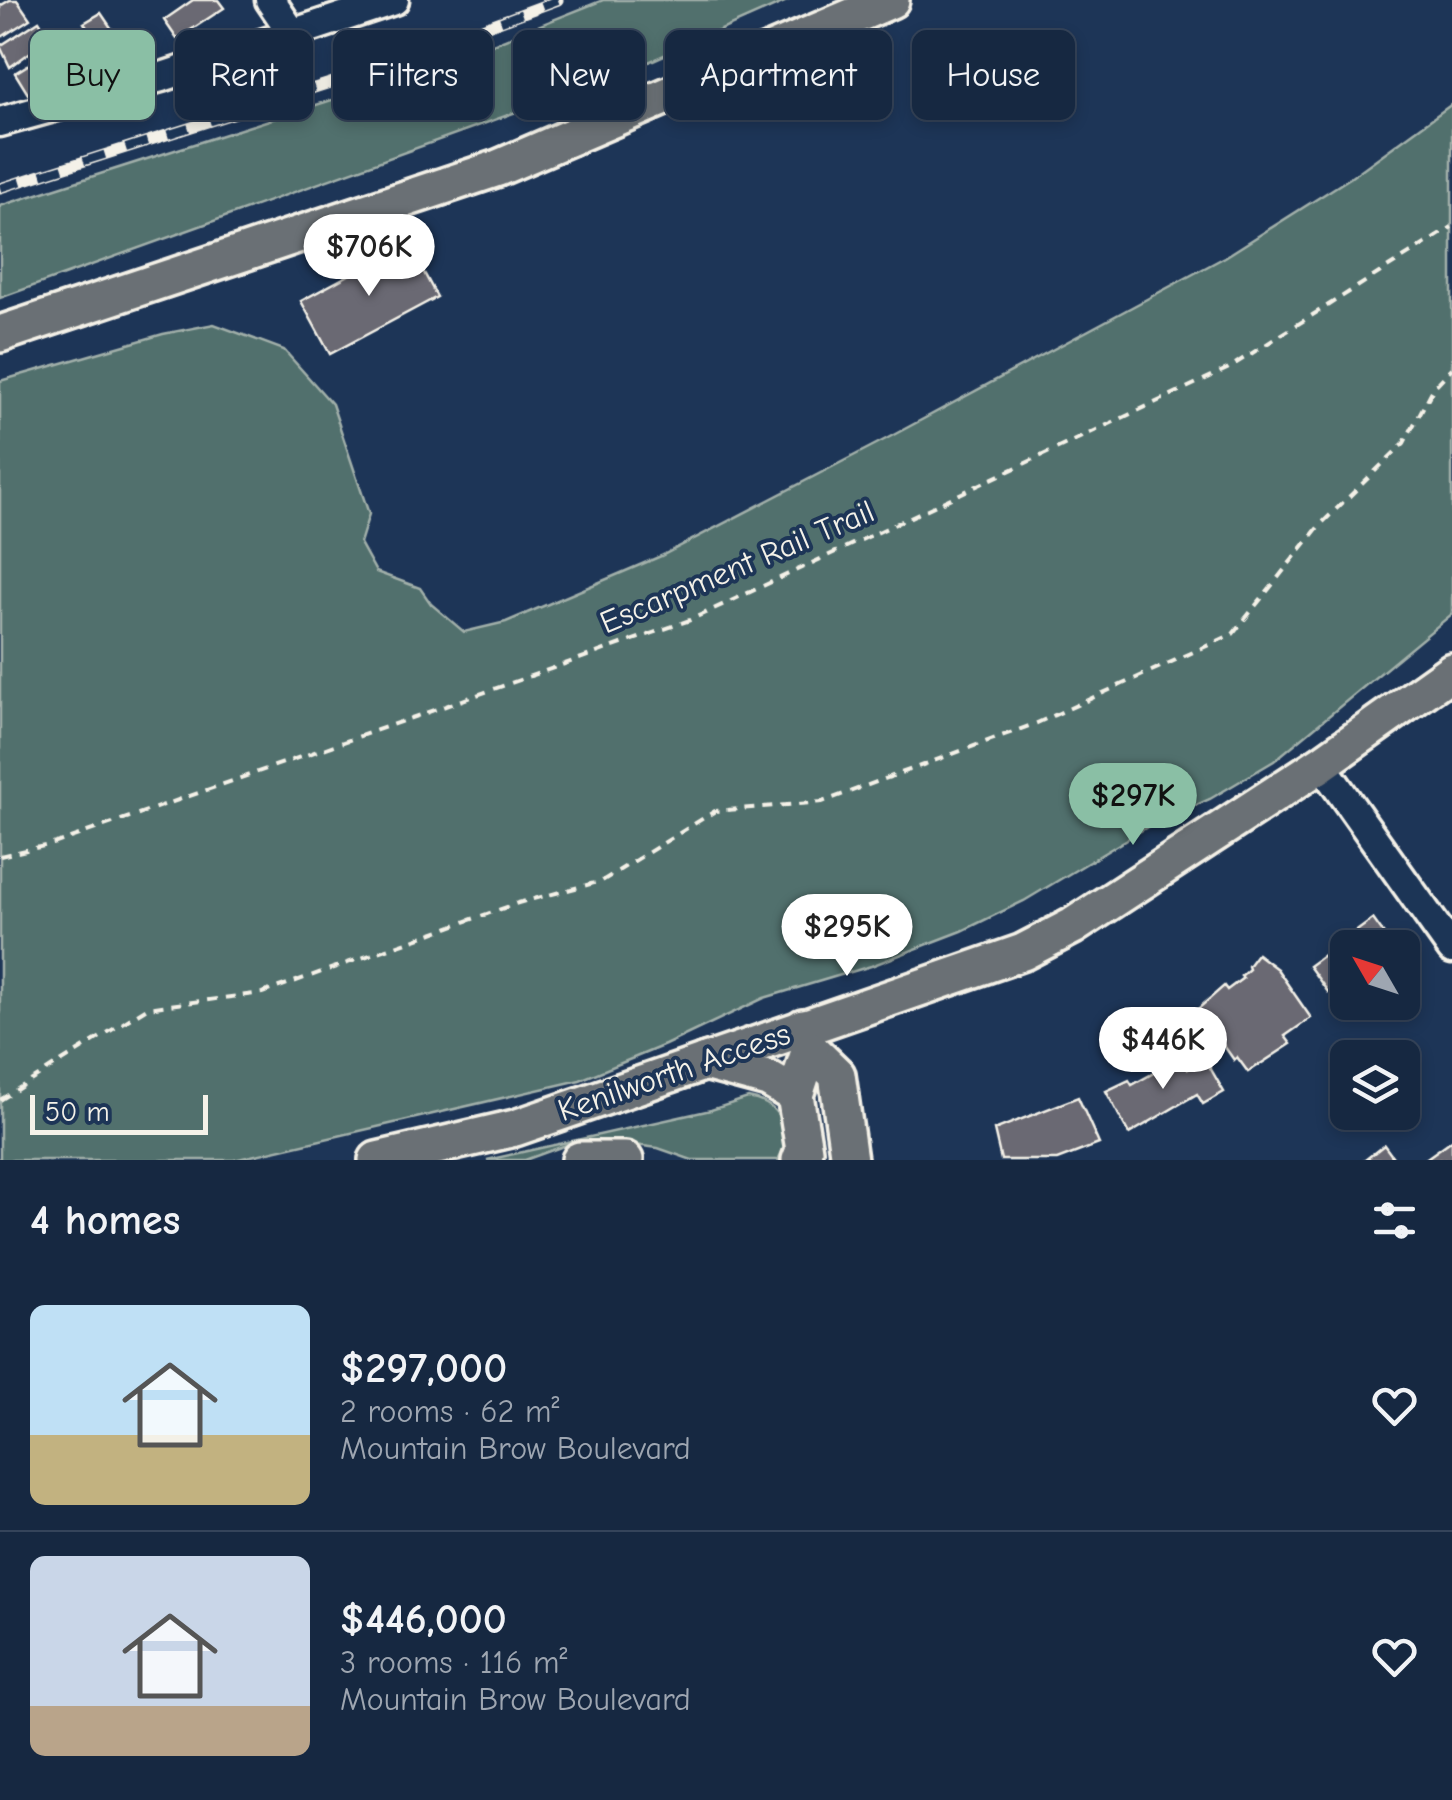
<!DOCTYPE html>
<html lang="en">
<head>
<meta charset="utf-8">
<style>
	:root { --surface:#162841; --page:#23344c; --text:#f1f3f6; --muted:#9ea6b1; --line:#35445a; --accent:#8abfa5 }
	body { margin:0; font-family:"Comic Neue",sans-serif; background:var(--page); color:var(--text); height:100vh; display:flex; flex-direction:column; font-size:38px; white-space:nowrap }
	* { box-sizing:border-box; margin:0 }
	p { font-size:32px; color:var(--muted) }
	.icon { flex:none; width:55px; height:55px; fill:none; stroke:currentColor; stroke-width:2; stroke-linecap:round; stroke-linejoin:round }
	.map { position:relative; height:1160px; overflow:hidden }
	.side { display:flex; flex-direction:column; background:var(--surface); flex:1 }
	.side>* { flex:none }
	.guide { position:absolute; left:30px; top:30px; width:1392px; height:90px; display:flex; gap:20px }
	.needle { width:65px; rotate:309deg }
	.controls { position:absolute; left:1330px; top:930px; display:grid; gap:20px }
	.controls a { display:grid; place-items:center; width:90px; height:90px; border-radius:15px; background:var(--surface); box-shadow:0 5px 15px #0003,0 0 0 2px var(--line); font-size:50px }
	.scale { position:absolute; left:30px; bottom:25px; width:178px; box-sizing:border-box; padding-left:10px; border:5px solid #f4f1e8; border-top:0; font-size:28px; line-height:35px; white-space:nowrap; color:#f4f1e8; -webkit-text-stroke:8px #1d3557; paint-order:stroke }
	.price { position:absolute; translate:-50% -85px; padding:0 22px; border-radius:35px; background:#fff; color:#222; font-size:32px; line-height:65px; filter:drop-shadow(0 2px 5px #0008) }
	.price::after { content:''; position:absolute; left:50%; top:60px; width:30px; height:22px; margin-left:-15px; background:inherit; clip-path:polygon(0 0,100% 0,50% 100%) }
	.price.on { background:var(--accent); color:#111 }
	ul { padding:0; list-style:none }
	li { display:flex; align-items:center; gap:30px; height:250px; padding:0 30px }
	li+li { border-top:2px solid var(--line) }
	li span { display:grid; place-items:center; flex:none; width:280px; height:200px; border-radius:15px; color:#555 }
	li>.icon { margin-inline-start:auto }
	span .icon { width:120px; height:120px; fill:#fffc; stroke-width:1 }
	li b { font-size:42px }
	h2 { display:flex; justify-content:space-between; align-items:center; height:120px; padding:0 30px; font-size:42px }
	.chip { padding:0 35px; border-radius:15px; background:var(--surface); box-shadow:0 5px 15px #0003,0 0 0 2px var(--line); font-size:35px; line-height:90px }
	.chip.on { background:var(--accent); color:#111 }
	.map>svg:first-child { display:block }
	.green { fill:#516f6d; stroke:#a2b0aa; stroke-width:2.5 }
	.building { fill:#6a6973; stroke:#f4f1e8; stroke-width:2.5 }
	.lines { fill:none; stroke-linecap:round; stroke-linejoin:round }
	.minor-casing { stroke:#f4f1e8; stroke-width:35 }
	.major-casing { stroke:#f4f1e8; stroke-width:42 }
	.path { stroke:#f4f1e8; stroke-width:4; stroke-dasharray:10 8; stroke-linecap:butt }
	.minor { stroke:#1d3557; stroke-width:28 }
	.major { stroke:#6a7074; stroke-width:35 }
	.rail-casing { stroke:#f4f1e8; stroke-width:11 }
	.rail { stroke:#1d3557; stroke-width:8; stroke-dasharray:22; stroke-linecap:butt }
	.labels { text-anchor:middle; dominant-baseline:central; stroke-width:8; stroke-linejoin:round; paint-order:stroke }
	.street-label { font-size:32px; fill:#f4f1e8; stroke:#1d3557 }
</style>
</head>
<body>
<div class="map">
<svg width="1452" height="1160" viewBox="0 0 1452 1160">
	<rect width="100%" height="100%" fill="#1d3557"/>
	<filter id="ink" filterUnits="userSpaceOnUse"><feTurbulence type="fractalNoise" baseFrequency=".01" numOctaves="2"/><feDisplacementMap in="SourceGraphic" scale="20" xChannelSelector="R" yChannelSelector="G"/><feConvolveMatrix kernelMatrix="1 2 1 2 8 2 1 2 1" color-interpolation-filters="sRGB"/></filter>
	<g filter="url(#ink)">
		<g class="green">
			<path d="M 603,0 L 789,0 L 619,75 L 0,298 L 0,206 L 435,67 Z"/>
			<path d="M 1452,104 L 1452,614 L 1274,761 L 1210,799 L 1149,826 L 1024,901 L 962,931 L 871,966 L 764,998 L 665,1045 L 580,1080 L 234,1160 L 0,1160 L 0,381 L 163,334 L 214,324 L 284,350 L 332,404 L 369,514 L 360,543 L 376,572 L 420,588 L 431,604 L 464,632 L 506,622 L 661,556 L 886,439 L 1225,257 L 1350,178 Z"/>
			<path d="M 748,1098 C 780,1103 794,1131 778,1160 L 692,1160 L 658,1148 L 597,1140 L 569,1144 L 525,1160 L 487,1160 L 711,1110 Z"/>
		</g>
		<g class="building">
			<path d="M 10,0 L 17,0 L 30,19 L 0,38 L 0,6 Z"/>
			<path d="M 193,0 L 218,0 L 224,8 L 177,39 L 164,20 Z"/>
			<path d="M 101,13 L 120,41 L 103,52 L 84,23 Z"/>
			<path d="M 39,21 L 50,38 L 10,67 L 0,46 Z"/>
			<path d="M 57,47 L 70,68 L 28,94 L 15,73 Z"/>
			<path d="M 998,76 L 1005,87 L 971,105 L 964,94 Z"/>
			<path d="M 408,243 L 437,297 L 330,354 L 301,301 Z"/>
			<path d="M 1373,919 L 1393,947 L 1348,948 L 1348,978 L 1328,992 L 1309,966 Z"/>
			<path d="M 1257,954 L 1277,969 L 1311,1018 L 1285,1036 L 1291,1044 L 1248,1072 L 1237,1057 L 1234,1060 L 1198,1009 L 1224,986 L 1227,990 L 1243,978 L 1241,976 L 1249,969 L 1248,966 Z"/>
			<path d="M 1184,1056 L 1188,1069 L 1205,1059 L 1224,1092 L 1203,1104 L 1197,1094 L 1129,1134 L 1106,1091 L 1129,1080 L 1132,1085 Z"/>
			<path d="M 1078,1097 L 1099,1144 L 1057,1160 L 1001,1160 L 994,1130 Z"/>
			<path d="M 1452,1140 L 1452,1160 L 1424,1160 Z"/>
			<path d="M 1384,1145 L 1395,1160 L 1365,1160 Z"/>
		</g>
		<g class="lines">
			<defs>
				<g id="minor">
					<path d="M 270,0 L 293,34"/>
					<path d="M 0,122 L 165,76 L 394,0"/>
					<path d="M 1321,764 L 1452,949"/>
				</g>
				<g id="major">
					<path d="M 0,334 L 498,168 L 891,0"/>
					<path d="M 803,1027 L 810,1049 L 837,1075 L 849,1160"/>
					<path d="M 705,1062 L 768,1079 L 795,1095"/>
					<path d="M 377,1160 L 515,1128 L 1023,952 L 1073,926 L 1321,764 L 1452,671"/>
					<path d="M 580,1160 L 625,1160"/>
					<path d="M 800,1160 L 804,1150 L 795,1095 L 810,1049"/>
				</g>
			</defs>
			<use href="#minor" class="minor-casing"/>
			<use href="#major" class="major-casing"/>
			<g class="path">
				<path d="M 0,856 L 53,844 L 690,620 L 1227,369 L 1452,227"/>
				<path d="M 0,1100 L 147,1008 L 262,993 L 518,903 L 602,881 L 715,811 L 822,802 L 1037,723 L 1233,634 L 1320,525 L 1404,443 L 1434,387 L 1452,368"/>
			</g>
			<use href="#minor" class="minor"/>
			<use href="#major" class="major"/>
			<defs>
				<path id="rail" d="M 0,188 L 355,75 L 558,0"/>
			</defs>
			<use href="#rail" class="rail-casing"/>
			<use href="#rail" class="rail"/>
		</g>
	</g>
	<g class="labels">
		<g class="street-label">
			<text transform="translate(737 567) rotate(-23)">Escarpment Rail Trail</text>
			<text transform="translate(674 1072) rotate(-19)">Kenilworth Access</text>
		</g>
	</g>
</svg>
<div class="controls">
<a><svg class="needle" viewBox="-14 -14 28 28"><path d="M0-13l5 13h-10z" fill="#e53935"/><path d="M0 13l5-13h-10z" fill="#9ea6b1"/></svg></a>
<a><svg class="icon" aria-label="layers" viewBox="0 0 24 24"><path d="M12 4l9 5-9 5-9-5zM3 14l9 5 9-5"/></svg></a>
</div>
<div class="scale">50 m</div>
<b class="price" style="left:369px;top:299px">$706K</b>
<b class="price on" style="left:1133px;top:848px">$297K</b>
<b class="price" style="left:847px;top:979px">$295K</b>
<b class="price" style="left:1163px;top:1092px">$446K</b>
<div class="guide">
<a class="chip on">Buy</a>
<a class="chip">Rent</a>
<a class="chip">Filters</a>
<a class="chip">New</a>
<a class="chip">Apartment</a>
<a class="chip">House</a>
</div>
</div>
<section class="side">
<h2>4 homes<svg class="icon" aria-label="filters" viewBox="0 0 24 24"><path d="M4 7h16M4 17h16"/><circle cx="9" cy="7" r="2"/><circle cx="15" cy="17" r="2"/></svg></h2>
<ul>
<li><span style="background:linear-gradient(#bfe0f5 65%,#c2b280 0)"><svg class="icon" aria-label="home" viewBox="0 0 24 24"><path d="M3 11l9-7 9 7M6 9v11h12V9"/></svg></span><div><b>$297,000</b><p>2 rooms · 62 m²</p><p>Mountain Brow Boulevard</p></div><svg class="icon" aria-label="heart" viewBox="0 0 24 24"><path d="M12 20l-8-8c-3-5 5-10 8-4 3-6 11-1 8 4z"/></svg></li>
<li><span style="background:linear-gradient(#c9d6e8 75%,#b9a48a 0)"><svg class="icon" aria-label="home" viewBox="0 0 24 24"><path d="M3 11l9-7 9 7M6 9v11h12V9"/></svg></span><div><b>$446,000</b><p>3 rooms · 116 m²</p><p>Mountain Brow Boulevard</p></div><svg class="icon" aria-label="heart" viewBox="0 0 24 24"><path d="M12 20l-8-8c-3-5 5-10 8-4 3-6 11-1 8 4z"/></svg></li>
</ul>
</section>
</body>
</html>
